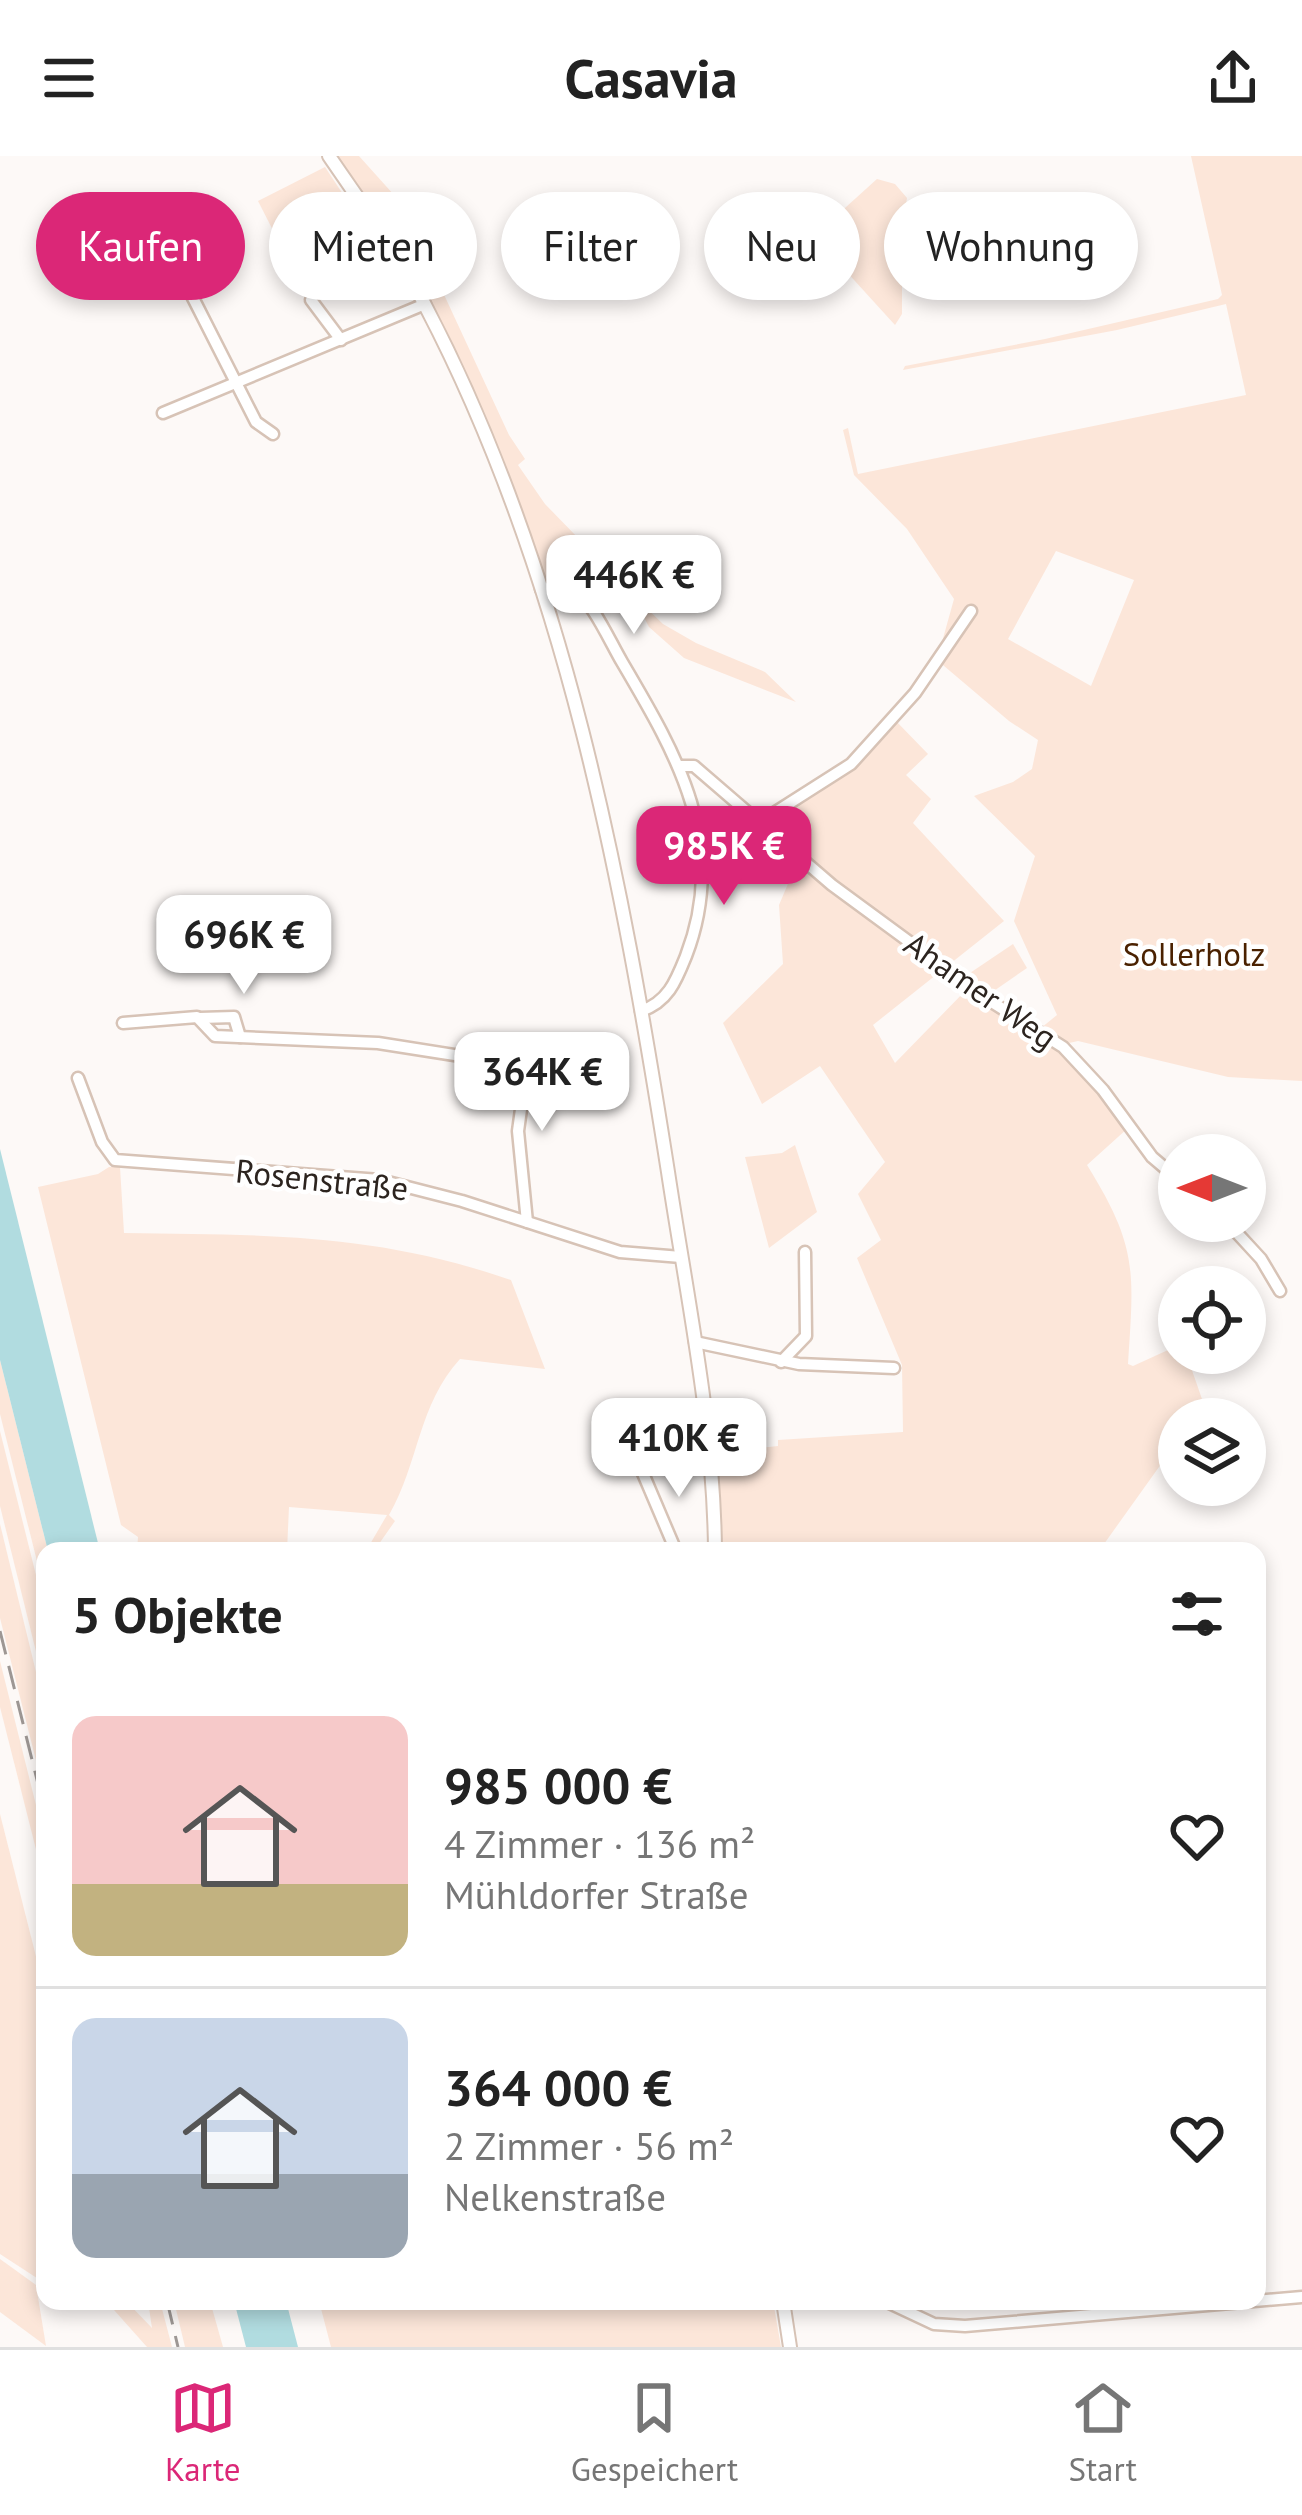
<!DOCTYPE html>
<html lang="de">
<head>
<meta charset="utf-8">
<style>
	:root { --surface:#fff; --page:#f6f6f6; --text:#222; --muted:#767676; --line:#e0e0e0; --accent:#db2777 }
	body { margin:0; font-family:"PT Sans",sans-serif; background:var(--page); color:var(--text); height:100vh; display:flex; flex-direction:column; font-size:45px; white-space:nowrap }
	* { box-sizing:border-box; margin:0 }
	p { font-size:39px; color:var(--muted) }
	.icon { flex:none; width:66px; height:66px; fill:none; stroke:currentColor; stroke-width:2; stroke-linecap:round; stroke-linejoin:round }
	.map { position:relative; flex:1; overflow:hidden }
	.panel { position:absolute; left:36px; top:1386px; width:1230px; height:768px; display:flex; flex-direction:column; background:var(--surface); border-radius:24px; box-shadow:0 6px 18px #0003 }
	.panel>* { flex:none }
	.guide { position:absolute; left:36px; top:36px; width:1230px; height:108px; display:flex; gap:24px }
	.needle { width:78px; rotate:270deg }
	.controls { position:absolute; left:1158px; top:978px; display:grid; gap:24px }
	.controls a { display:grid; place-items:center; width:108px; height:108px; border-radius:50%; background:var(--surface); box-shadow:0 6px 18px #0003; font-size:60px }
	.price { position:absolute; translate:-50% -102px; padding:0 27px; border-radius:24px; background:#fff; color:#222; font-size:39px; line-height:78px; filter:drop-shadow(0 3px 6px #0008) }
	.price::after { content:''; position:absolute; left:50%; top:72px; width:36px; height:27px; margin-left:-18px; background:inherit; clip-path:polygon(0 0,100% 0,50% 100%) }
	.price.selected { background:var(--accent); color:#fff }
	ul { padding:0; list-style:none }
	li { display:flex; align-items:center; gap:36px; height:300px; padding:0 36px }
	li+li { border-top:3px solid var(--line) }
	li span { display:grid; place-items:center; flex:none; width:336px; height:240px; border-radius:24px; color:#555 }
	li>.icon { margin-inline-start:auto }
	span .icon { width:144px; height:144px; fill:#fffc; stroke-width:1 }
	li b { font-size:51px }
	h2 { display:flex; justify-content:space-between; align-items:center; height:144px; padding:0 36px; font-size:51px }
	.pill { padding:0 42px; border-radius:54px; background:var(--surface); box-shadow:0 6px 18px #0003; font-size:42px; line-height:108px }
	.pill.selected { background:var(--accent); color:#fff }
	header { display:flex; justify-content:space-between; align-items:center; height:156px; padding:0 36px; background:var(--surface); font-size:54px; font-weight:700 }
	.tab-bar { display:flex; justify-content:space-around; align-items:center; height:168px; border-top:3px solid var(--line); background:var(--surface); font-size:33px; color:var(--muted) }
	.tab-bar a { display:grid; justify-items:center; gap:6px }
	.tab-bar .selected { color:var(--accent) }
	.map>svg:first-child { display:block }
	.green { fill:#fce6d9; fill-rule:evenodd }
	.water { fill:#b1dce0 }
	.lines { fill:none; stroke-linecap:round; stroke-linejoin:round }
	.minor-casing { stroke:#d7c3b6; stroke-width:15 }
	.tertiary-casing { stroke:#d7c3b6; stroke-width:16 }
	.minor { stroke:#fff; stroke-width:10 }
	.tertiary { stroke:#fff; stroke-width:12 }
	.rail { stroke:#9d9794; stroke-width:3; stroke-dasharray:24 12; stroke-linecap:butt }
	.labels { text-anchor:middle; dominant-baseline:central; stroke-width:9; stroke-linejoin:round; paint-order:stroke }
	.park-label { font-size:33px; fill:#4a2100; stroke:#fff }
	.street-label { font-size:33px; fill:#2c241f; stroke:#fff }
</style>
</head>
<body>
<header><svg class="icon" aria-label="menu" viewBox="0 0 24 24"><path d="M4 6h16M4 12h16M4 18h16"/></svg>Casavia<svg class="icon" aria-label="share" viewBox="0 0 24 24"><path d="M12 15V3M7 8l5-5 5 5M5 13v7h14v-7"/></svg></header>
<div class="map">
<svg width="1302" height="2191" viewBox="0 0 1302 2191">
	<rect width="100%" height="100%" fill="#fdf9f7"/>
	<g class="green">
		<path d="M 336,0 L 359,0 L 403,49 L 416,77 L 395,56 L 393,60 L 421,92 L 434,117 L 509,279 L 525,303 L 518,309 L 545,348 L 617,422 L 586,437 L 566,422 L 551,424 L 542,418 C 507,327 477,233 430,147 C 403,95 369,48 336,0 Z"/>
		<path d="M 1191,0 L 1302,0 L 1302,925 L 1228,921 L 1078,885 L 1069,887 L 1041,872 L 1057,859 L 1014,765 L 1035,700 L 974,640 L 1013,626 L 1032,613 L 1038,584 L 1009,565 L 937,504 L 954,443 L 907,373 L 854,319 L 843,274 L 848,272 L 858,318 L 1246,239 L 1226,148 L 1117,174 L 903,214 L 905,210 L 1045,183 L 1218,143 L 1222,139 ZM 1056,395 L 1134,424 L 1091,530 L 1008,483 Z"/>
		<path d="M 325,11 L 354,55 L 281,90 L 258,45 Z"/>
		<path d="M 877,23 L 895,28 L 907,42 L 902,73 L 902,158 L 895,169 L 814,80 Z"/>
		<path d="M 632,438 L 663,468 L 696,487 L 765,516 L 796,546 L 684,502 L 649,471 Z"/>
		<path d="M 895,564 L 928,598 L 906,619 L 931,643 L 913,667 L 1004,765 L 873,869 L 895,907 L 968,832 L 1068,898 L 1128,972 L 1087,1009 C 1138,1091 1134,1115 1128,1208 L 1133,1210 L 1179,1189 L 1179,1197 L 1186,1197 L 1203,1246 L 1242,1263 L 1231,1263 L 1203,1251 L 1193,1263 L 1179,1263 L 1179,1283 L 1099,1395 L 721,1395 L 715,1297 L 778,1290 L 778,1284 L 903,1276 L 902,1209 L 857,1102 L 881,1084 L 858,1038 L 885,1006 L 820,910 L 762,948 L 723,867 L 783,808 L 779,749 L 801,697 L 773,672 L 772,663 L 778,655 L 836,625 Z"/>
		<path d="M 1013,788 L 1027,812 L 988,839 L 964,821 Z"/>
		<path d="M 795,989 L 817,1056 L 769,1092 L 745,1001 L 782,997 Z"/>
		<path d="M 109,1011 L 120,1011 L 124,1077 C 265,1079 375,1077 511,1124 L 545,1213 L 460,1203 C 418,1249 419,1307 389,1359 L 395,1365 L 374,1395 L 366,1395 L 387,1359 L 289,1351 L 287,1395 L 137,1395 L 138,1381 L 121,1369 L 38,1031 L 98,1018 Z"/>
		<path d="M 0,1204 L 48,1395 L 45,1437 L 0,1258 Z"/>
		<path d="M 0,1275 L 45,1455 L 45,1532 L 0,1350 Z"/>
		<path d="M 0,1368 L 45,1553 L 45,1640 L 0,1462 Z"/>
		<path d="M 0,1505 L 45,1685 L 45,1729 L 0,1551 Z"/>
		<path d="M 0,1658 L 45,1836 L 43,2126 L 0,2098 Z"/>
		<path d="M 0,2103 L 36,2129 L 46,2190 L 0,2156 Z"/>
		<path d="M 106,2145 L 126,2145 L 152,2172 L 148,2145 L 160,2145 L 172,2191 L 147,2191 Z"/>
		<path d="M 174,2145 L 210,2145 L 223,2191 L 185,2191 Z"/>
		<path d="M 319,2145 L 773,2145 L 781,2191 L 331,2191 Z"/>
	</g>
	<g class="water">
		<path d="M 0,993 L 100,1395 L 48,1395 L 0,1204 Z"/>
		<path d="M 234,2145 L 286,2145 L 298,2191 L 246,2191 Z"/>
	</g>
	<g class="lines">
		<defs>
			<g id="minor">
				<path d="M 189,134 L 256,266 L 273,278"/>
				<path d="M 311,144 L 341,184"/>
				<path d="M 163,257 L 425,148"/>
				<path d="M 541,433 L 571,430 C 593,446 608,482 622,506 C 678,601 729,688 686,800 C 676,825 668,846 641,855"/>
				<path d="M 680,610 L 694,610 L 832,729 L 987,843 L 1063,891 L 1103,934 L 1152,1001 L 1179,1024"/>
				<path d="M 760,666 L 851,608 L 915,537 L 971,455"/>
				<path d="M 200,862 L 234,861 L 240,881"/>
				<path d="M 123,867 L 197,861 L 215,880 L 378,887 L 524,910"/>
				<path d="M 78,922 L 102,986 L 115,1004 L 380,1024 L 462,1045 L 620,1096 L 681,1101"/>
				<path d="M 1226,1065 L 1261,1103 L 1280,1135"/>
				<path d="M 527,1066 L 518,975 L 530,888"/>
				<path d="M 695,1186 L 799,1208 L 894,1212"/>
				<path d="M 781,1206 L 806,1180 L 805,1096"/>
				<path d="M 642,1315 L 676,1395"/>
				<path d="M 885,2145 L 934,2168 L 965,2170 L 1302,2141"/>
			</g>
			<g id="tertiary">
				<path d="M 329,0 C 363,50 400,99 427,153 C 565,418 622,723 668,1016 C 687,1142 714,1268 715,1395"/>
				<path d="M 783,2145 L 790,2191"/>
			</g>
		</defs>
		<use href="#minor" class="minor-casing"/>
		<use href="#tertiary" class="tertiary-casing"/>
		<use href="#minor" class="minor"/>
		<use href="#tertiary" class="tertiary"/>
		<g class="rail">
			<path d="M 0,1475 L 45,1656"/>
			<path d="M 167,2145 L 178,2191"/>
		</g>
	</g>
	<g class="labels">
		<g class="park-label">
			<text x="1194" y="797">Sollerholz</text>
		</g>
		<g class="street-label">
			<text transform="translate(981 834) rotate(35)">Ahamer Weg</text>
			<text transform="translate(322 1023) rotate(6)">Rosenstraße</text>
		</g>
	</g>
</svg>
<div class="controls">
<a><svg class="needle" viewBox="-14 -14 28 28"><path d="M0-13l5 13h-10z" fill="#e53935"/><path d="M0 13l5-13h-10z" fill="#767676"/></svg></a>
<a><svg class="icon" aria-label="locate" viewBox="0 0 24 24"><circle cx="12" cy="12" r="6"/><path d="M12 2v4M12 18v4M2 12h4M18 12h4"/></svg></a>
<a><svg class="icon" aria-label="layers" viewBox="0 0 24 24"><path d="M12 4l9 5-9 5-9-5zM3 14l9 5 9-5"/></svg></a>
</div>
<b class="price" style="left:634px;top:481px">446K €</b>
<b class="price selected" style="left:724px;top:752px">985K €</b>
<b class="price" style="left:244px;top:841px">696K €</b>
<b class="price" style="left:542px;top:978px">364K €</b>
<b class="price" style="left:679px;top:1344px">410K €</b>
<div class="guide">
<a class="pill selected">Kaufen</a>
<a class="pill">Mieten</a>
<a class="pill">Filter</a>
<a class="pill">Neu</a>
<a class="pill">Wohnung</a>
</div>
<section class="panel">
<h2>5 Objekte<svg class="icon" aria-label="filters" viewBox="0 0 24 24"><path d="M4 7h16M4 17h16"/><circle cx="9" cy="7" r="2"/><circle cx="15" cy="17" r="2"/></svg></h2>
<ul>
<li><span style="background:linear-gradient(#f6c9c9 70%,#c2b280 0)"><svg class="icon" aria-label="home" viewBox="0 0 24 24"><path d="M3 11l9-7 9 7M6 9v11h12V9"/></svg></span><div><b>985 000 €</b><p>4 Zimmer · 136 m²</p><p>Mühldorfer Straße</p></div><svg class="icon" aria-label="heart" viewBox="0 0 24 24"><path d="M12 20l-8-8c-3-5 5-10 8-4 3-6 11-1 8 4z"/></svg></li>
<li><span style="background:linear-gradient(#c9d6e8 65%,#9aa5b1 0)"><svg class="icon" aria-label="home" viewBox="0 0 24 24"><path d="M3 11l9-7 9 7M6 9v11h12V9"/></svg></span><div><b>364 000 €</b><p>2 Zimmer · 56 m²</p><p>Nelkenstraße</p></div><svg class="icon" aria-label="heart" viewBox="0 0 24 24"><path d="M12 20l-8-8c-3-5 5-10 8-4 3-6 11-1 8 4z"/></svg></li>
</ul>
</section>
</div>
<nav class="tab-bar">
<a class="selected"><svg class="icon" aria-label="map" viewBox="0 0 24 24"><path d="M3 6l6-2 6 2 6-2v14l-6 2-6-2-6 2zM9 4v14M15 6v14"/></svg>Karte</a>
<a><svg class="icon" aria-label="saved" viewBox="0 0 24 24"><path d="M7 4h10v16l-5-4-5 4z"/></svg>Gespeichert</a>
<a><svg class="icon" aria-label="home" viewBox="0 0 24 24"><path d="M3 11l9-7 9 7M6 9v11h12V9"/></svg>Start</a>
</nav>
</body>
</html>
